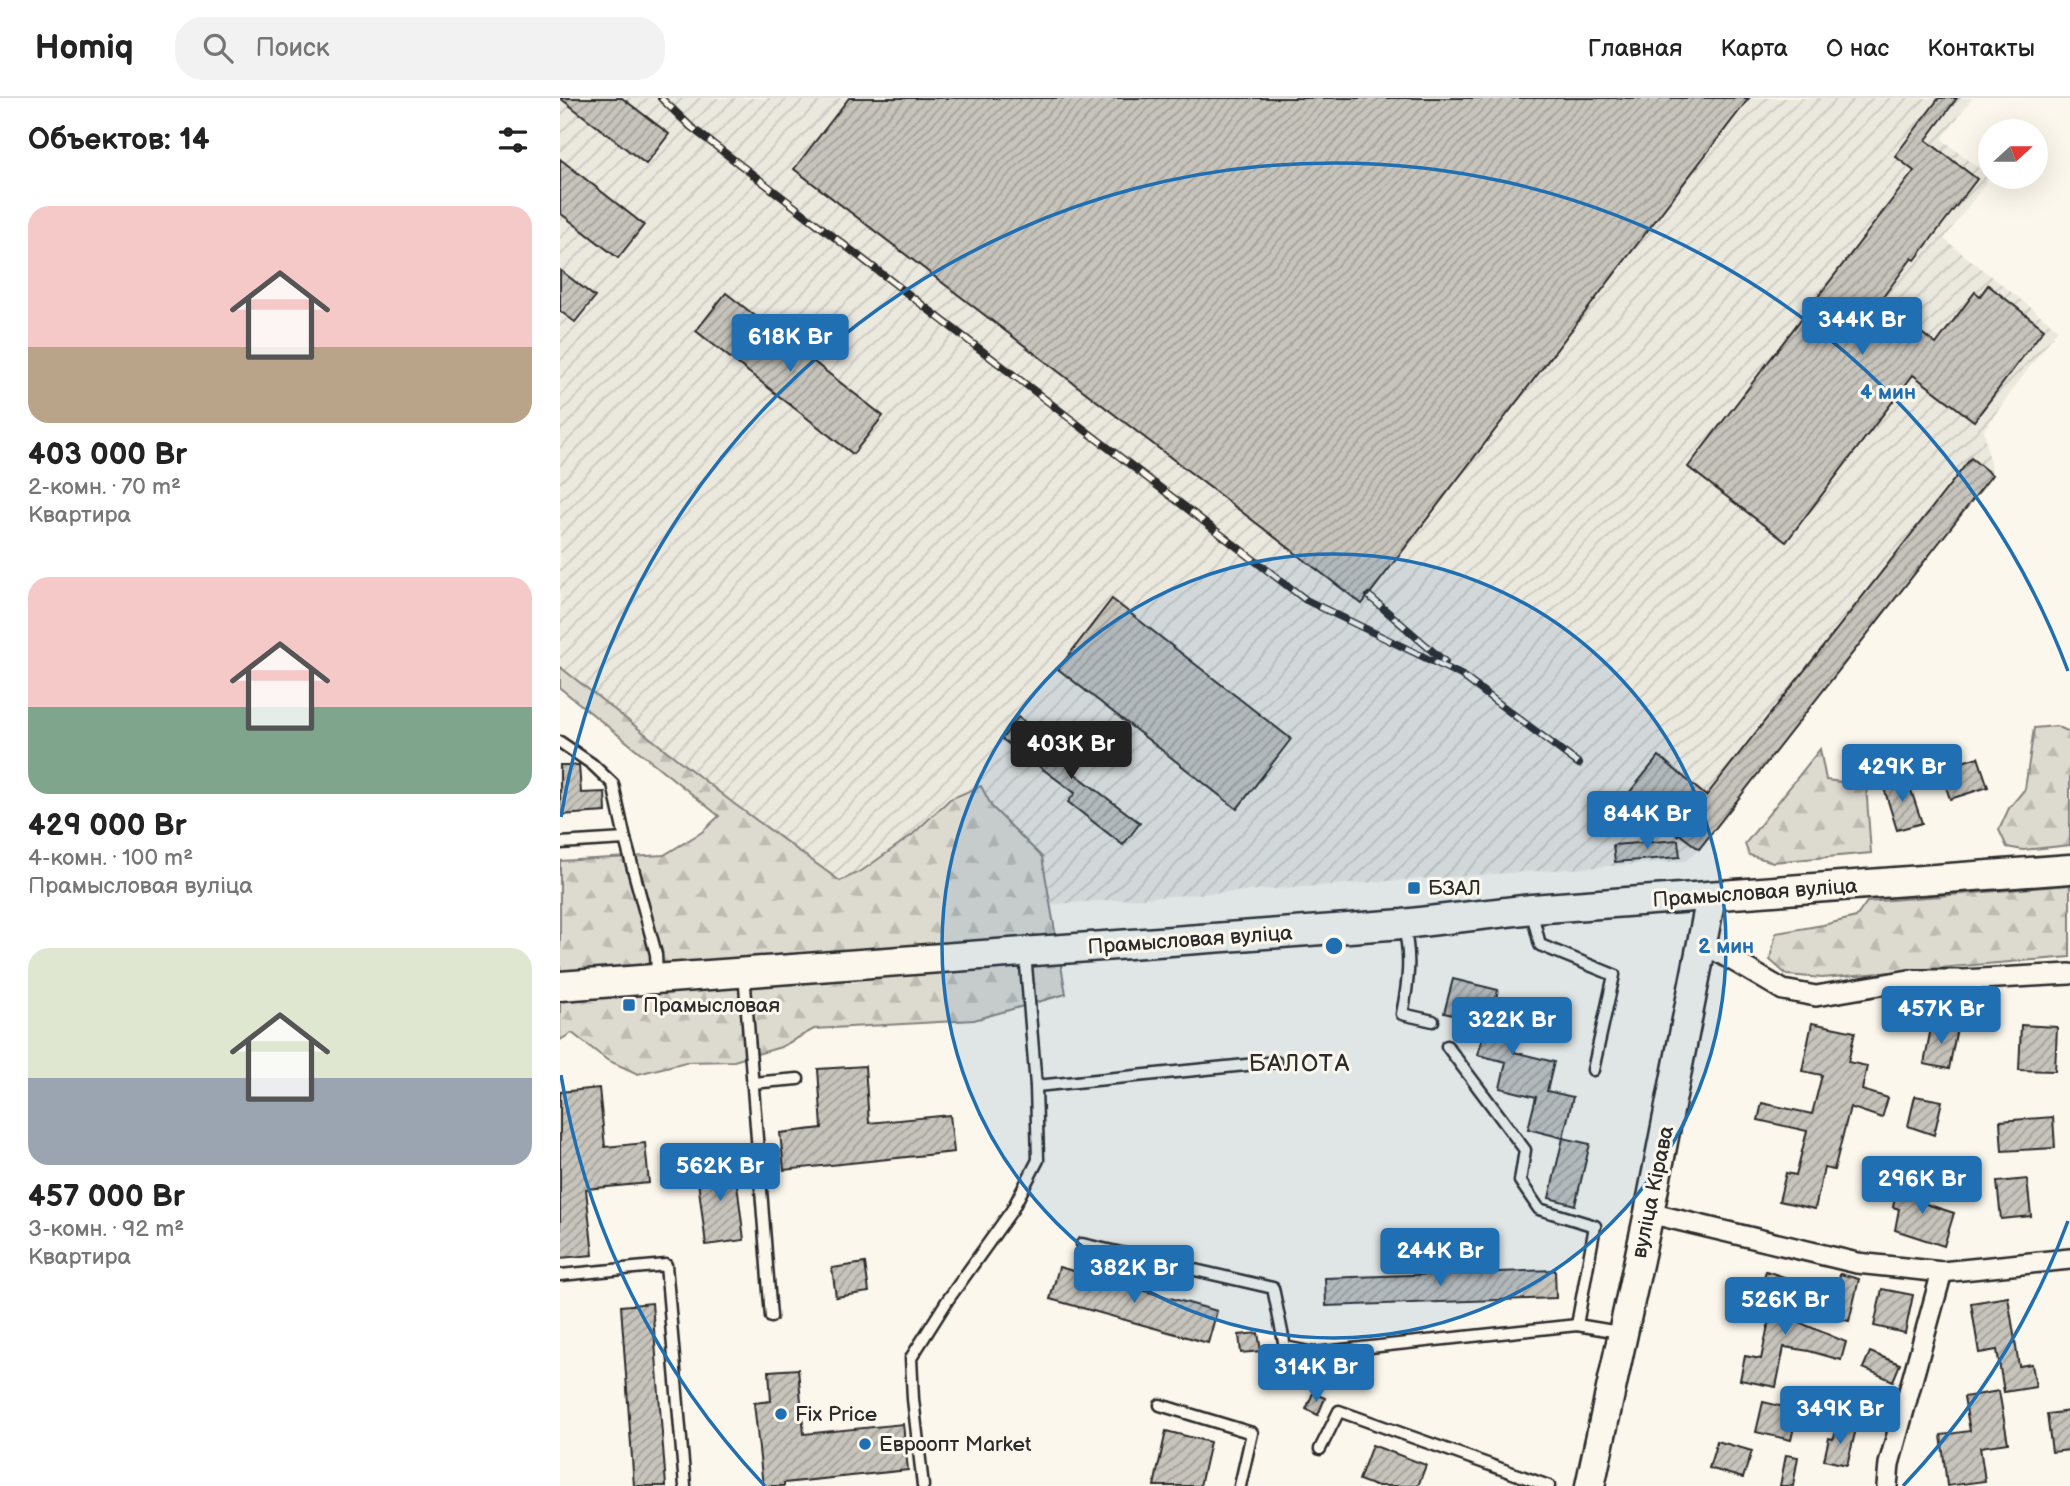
<!DOCTYPE html>
<html lang="ru">
<head>
<meta charset="utf-8">
<style>
	:root { --surface:#fff; --page:#f2f2f2; --text:#222; --muted:#767676; --line:#e0e0e0; --accent:#1f6fb2 }
	body { margin:0; font-family:"Balsamiq Sans",sans-serif; background:var(--page); color:var(--text); height:100vh; display:flex; flex-direction:column; font-size:26px; white-space:nowrap }
	* { box-sizing:border-box; margin:0 }
	p { font-size:23px; color:var(--muted) }
	.icon { flex:none; width:38px; height:38px; fill:none; stroke:currentColor; stroke-width:2; stroke-linecap:round; stroke-linejoin:round }
	.map { position:relative; flex:1; overflow:hidden }
	.side { display:flex; flex-direction:column; background:var(--surface); width:560px }
	.side>* { flex:none }
	.needle { width:46px; rotate:69deg }
	.tools { position:absolute; left:1418px; top:21px; display:grid; gap:14px }
	.tools a { display:grid; place-items:center; width:70px; height:70px; border-radius:50%; background:var(--surface); box-shadow:0 7px 28px #0002; font-size:35px }
	.price { position:absolute; translate:-50% -60px; padding:0 16px; border-radius:7px; background:var(--accent); color:#fff; font-size:23px; line-height:46px; filter:drop-shadow(0 2px 4px #0008) }
	.price::after { content:''; position:absolute; left:50%; top:42px; width:21px; height:16px; margin-left:-10px; background:inherit; clip-path:polygon(0 0,100% 0,50% 100%) }
	.price.current { background:#222; color:#fff }
	ul { padding:0; list-style:none }
	li { display:grid; align-content:center; gap:14px; height:371px; padding:0 28px }
	li span { display:grid; place-items:center; height:217px; border-radius:21px; color:#555 }
	li>.icon { margin-inline-start:auto }
	span .icon { width:126px; height:126px; fill:#fffc; stroke-width:1 }
	li b { font-size:30px }
	h2 { display:flex; justify-content:space-between; align-items:center; height:84px; padding:0 28px; font-size:30px }
	header { display:flex; align-items:center; gap:42px; box-sizing:border-box; height:98px; padding:0 35px; background:var(--surface); border-bottom:2px solid var(--line) }
	header strong { font-size:33px }
	nav { display:flex; gap:38px; margin-inline-start:auto; font-size:24px }
	.search { width:490px; height:63px; background:var(--page); display:flex; align-items:center; gap:18px; box-sizing:border-box; padding:0 24px; border-radius:28px; color:var(--muted); font-size:26px }
	main { display:flex; flex:1; min-height:0 }
	.map>svg:first-child { display:block }
	.industrial { fill:url(#industrial-furrows) }
	.forest { fill:url(#forest-firs); stroke:#84827e; stroke-width:2 }
	.building { fill:url(#building-hatch); stroke:#2b2b2b; stroke-width:2 }
	.lines { fill:none; stroke-linecap:round; stroke-linejoin:round }
	.service-casing { stroke:#2b2b2b; stroke-width:15 }
	.minor-casing { stroke:#2b2b2b; stroke-width:24 }
	.secondary-casing { stroke:#2b2b2b; stroke-width:33 }
	.service { stroke:#fbf7ec; stroke-width:10 }
	.minor { stroke:#fbf7ec; stroke-width:19 }
	.secondary { stroke:#fbf7ec; stroke-width:28 }
	.rail-casing { stroke:#2b2b2b; stroke-width:8 }
	.rail { stroke:#fbf7ec; stroke-width:5; stroke-dasharray:16; stroke-linecap:butt }
	.ring { fill:none; stroke:#1f6fb2; stroke-width:3.5 }
	.poi-dot { fill:#1f6fb2; stroke:#fbf7ec; stroke-width:2.5 }
	.labels { text-anchor:middle; dominant-baseline:central; stroke-width:6; stroke-linejoin:round; paint-order:stroke }
	.poi-label { font-size:21px; fill:#2b2b2b; stroke:#fbf7ec; text-anchor:start }
	.street-label { font-size:21px; fill:#2b2b2b; stroke:#fbf7ec }
	.quarter-label { font-size:24px; letter-spacing:2px; fill:#2b2b2b; stroke:#fbf7ec }
	.centre { fill:#1f6fb2; stroke:#fbf7ec; stroke-width:3.5 }
	.ring-label { font-size:21px; text-anchor:middle; font-weight:bold; fill:#1f6fb2; stroke:#fbf7ec; stroke-width:6; stroke-linejoin:round; paint-order:stroke }
</style>
</head>
<body>
<header>
<strong>Homiq</strong>
<div class="search"><svg class="icon" aria-label="search" viewBox="0 0 24 24"><circle cx="10" cy="10" r="6"/><path d="M15 15l6 6"/></svg>Поиск</div>
<nav><a>Главная</a><a>Карта</a><a>О нас</a><a>Контакты</a></nav>
</header>
<main>
<section class="side">
<h2>Объектов: 14<svg class="icon" aria-label="filters" viewBox="0 0 24 24"><path d="M4 7h16M4 17h16"/><circle cx="9" cy="7" r="2"/><circle cx="15" cy="17" r="2"/></svg></h2>
<ul>
<li><span style="background:linear-gradient(#f6c9c9 65%,#b9a48a 0)"><svg class="icon" aria-label="home" viewBox="0 0 24 24"><path d="M3 11l9-7 9 7M6 9v11h12V9"/></svg></span><div><b>403 000 Br</b><p>2-комн. · 70 m²</p><p>Квартира</p></div></li>
<li><span style="background:linear-gradient(#f6c9c9 60%,#7fa58c 0)"><svg class="icon" aria-label="home" viewBox="0 0 24 24"><path d="M3 11l9-7 9 7M6 9v11h12V9"/></svg></span><div><b>429 000 Br</b><p>4-комн. · 100 m²</p><p>Прамысловая вуліца</p></div></li>
<li><span style="background:linear-gradient(#dfe7d0 60%,#9aa5b1 0)"><svg class="icon" aria-label="home" viewBox="0 0 24 24"><path d="M3 11l9-7 9 7M6 9v11h12V9"/></svg></span><div><b>457 000 Br</b><p>3-комн. · 92 m²</p><p>Квартира</p></div></li>
</ul>
</section>
<div class="map">
<svg width="1510" height="1388" viewBox="0 0 1510 1388">
	<defs>
		<pattern id="industrial-furrows" width="10" height="10" patternUnits="userSpaceOnUse" patternTransform="scale(1.75)"><rect width="10" height="10" fill="#ebe8de"/><path d="M-1 1l2-2M0 10L10 0M9 11l2-2" fill="none" stroke="#cac7bf"/></pattern>
		<pattern id="forest-firs" width="22" height="20" patternUnits="userSpaceOnUse" patternTransform="scale(1.75)"><rect width="22" height="20" fill="#dddad0"/><path d="M5 1l3.5 6h-7zM16 11l3.5 6h-7z" fill="#bebbb3"/></pattern>
		<pattern id="building-hatch" width="6" height="6" patternUnits="userSpaceOnUse" patternTransform="scale(1.75)"><rect width="6" height="6" fill="#c7c4bc"/><path d="M-1 1l2-2M0 6l6-6M5 7l2-2" fill="none" stroke="#a29f99"/></pattern>
	</defs>
	<rect width="100%" height="100%" fill="#fbf7ec"/>
	<filter id="ink" filterUnits="userSpaceOnUse"><feTurbulence type="fractalNoise" baseFrequency=".0143" numOctaves="2"/><feDisplacementMap in="SourceGraphic" scale="14" xChannelSelector="R" yChannelSelector="G"/><feConvolveMatrix kernelMatrix="1 2 1 2 8 2 1 2 1" color-interpolation-filters="sRGB"/></filter>
	<g filter="url(#ink)">
		<path class="industrial" d="M 0,0 L 1412,0 L 1382,41 L 1430,79 L 1384,141 L 1498,231 L 1424,331 L 1432,377 L 1139,751 L 1125,763 L 318,818 L 0,569 Z"/>
		<g class="forest">
			<path d="M 0,569 L 173,705 L 280,783 L 303,772 L 352,737 L 390,701 L 421,688 L 432,709 L 482,759 L 506,896 L 414,922 L 254,931 L 221,949 L 174,963 L 126,964 L 78,976 L 47,962 L 12,935 L 0,942 L 0,763 L 104,757 L 142,734 L 159,718 L 0,590 Z"/>
			<path d="M 1496,628 L 1510,634 L 1510,747 L 1463,752 L 1447,749 L 1439,732 L 1449,710 L 1465,691 L 1474,630 Z"/>
			<path d="M 1260,651 L 1266,682 L 1306,687 L 1311,755 L 1213,764 L 1189,757 L 1185,746 Z"/>
			<path d="M 1510,787 L 1510,859 L 1262,880 L 1227,877 L 1210,862 L 1216,835 L 1263,827 L 1296,819 L 1307,804 Z"/>
		</g>
		<g class="building">
			<path d="M 0,0 L 62,0 L 109,36 L 86,66 Z"/>
			<path d="M 289,0 L 1189,0 L 802,506 L 234,71 Z"/>
			<path d="M 1379,0 L 1397,0 L 1366,42 L 1417,81 L 1355,162 L 1352,160 L 1320,203 L 1376,246 L 1415,194 L 1420,198 L 1428,187 L 1484,231 L 1414,323 L 1353,277 L 1226,444 L 1128,369 L 1354,73 L 1335,58 Z"/>
			<path d="M 0,61 L 84,127 L 58,160 L 0,115 Z"/>
			<path d="M 0,172 L 35,199 L 15,224 L 0,213 Z"/>
			<path d="M 166,195 L 323,318 L 293,356 L 136,233 Z"/>
			<path d="M 1411,360 L 1432,377 L 1139,751 L 1118,735 L 1118,737 L 1068,696 L 1099,658 L 1146,698 Z"/>
			<path d="M 552,501 L 731,641 L 677,711 L 498,571 Z"/>
			<path d="M 458,619 L 517,662 L 510,672 L 580,725 L 563,747 L 508,704 L 515,695 L 442,641 Z"/>
			<path d="M 1418,659 L 1428,689 L 1390,701 L 1380,671 Z"/>
			<path d="M 0,667 L 19,667 L 21,695 L 45,694 L 46,714 L 0,717 Z"/>
			<path d="M 1347,680 L 1362,725 L 1337,732 L 1323,687 Z"/>
			<path d="M 1118,742 L 1120,759 L 1055,764 L 1053,747 Z"/>
			<path d="M 893,881 L 938,892 L 931,920 L 961,927 L 954,954 L 994,964 L 987,993 L 1013,999 L 1003,1040 L 968,1031 L 976,999 L 940,990 L 946,964 L 918,957 L 926,925 L 884,915 Z"/>
			<path d="M 1252,925 L 1295,934 L 1288,964 L 1307,968 L 1302,992 L 1328,1000 L 1322,1020 L 1290,1009 L 1274,1072 L 1264,1070 L 1255,1111 L 1219,1103 L 1226,1075 L 1236,1077 L 1247,1033 L 1198,1022 L 1202,1005 L 1252,1016 L 1262,977 L 1242,973 Z"/>
			<path d="M 1372,925 L 1397,930 L 1389,971 L 1364,966 Z"/>
			<path d="M 1461,927 L 1497,929 L 1495,973 L 1459,972 Z"/>
			<path d="M 305,968 L 309,1025 L 390,1017 L 394,1054 L 224,1072 L 220,1035 L 262,1030 L 258,971 Z"/>
			<path d="M 39,990 L 45,1049 L 85,1045 L 89,1085 L 26,1091 L 33,1157 L 0,1160 L 0,994 Z"/>
			<path d="M 1355,998 L 1382,1003 L 1374,1037 L 1348,1028 Z"/>
			<path d="M 1493,1019 L 1495,1050 L 1442,1053 L 1440,1023 Z"/>
			<path d="M 1003,1040 L 1030,1046 L 1015,1107 L 989,1100 Z"/>
			<path d="M 174,1062 L 184,1142 L 146,1147 L 136,1067 Z"/>
			<path d="M 1354,1081 L 1370,1087 L 1363,1105 L 1394,1115 L 1384,1148 L 1335,1132 L 1339,1111 L 1333,1109 L 1336,1096 L 1347,1100 Z"/>
			<path d="M 1467,1081 L 1471,1118 L 1441,1121 L 1437,1084 Z"/>
			<path d="M 305,1165 L 309,1194 L 276,1199 L 272,1170 Z"/>
			<path d="M 499,1169 L 657,1213 L 648,1245 L 490,1201 Z"/>
			<path d="M 995,1172 L 996,1200 L 766,1208 L 765,1180 Z"/>
			<path d="M 1206,1173 L 1233,1182 L 1224,1210 L 1227,1210 L 1224,1218 L 1286,1244 L 1281,1262 L 1249,1253 L 1224,1249 L 1216,1289 L 1180,1282 L 1185,1258 L 1201,1261 L 1214,1199 L 1199,1194 Z"/>
			<path d="M 1280,1176 L 1299,1181 L 1289,1223 L 1270,1219 Z"/>
			<path d="M 1322,1191 L 1353,1197 L 1345,1235 L 1314,1228 Z"/>
			<path d="M 1448,1199 L 1459,1268 L 1472,1266 L 1476,1289 L 1444,1294 L 1437,1252 L 1419,1255 L 1411,1205 Z"/>
			<path d="M 92,1205 L 106,1388 L 74,1388 L 61,1208 Z"/>
			<path d="M 698,1235 L 701,1253 L 681,1255 L 679,1237 Z"/>
			<path d="M 1310,1254 L 1340,1266 L 1333,1283 L 1303,1270 Z"/>
			<path d="M 238,1271 L 244,1336 L 343,1326 L 348,1372 L 224,1385 L 224,1388 L 203,1388 L 194,1305 L 211,1303 L 209,1273 Z"/>
			<path d="M 1439,1293 L 1448,1345 L 1420,1349 L 1425,1383 L 1387,1388 L 1381,1337 L 1410,1333 L 1404,1299 Z"/>
			<path d="M 753,1295 L 765,1300 L 758,1317 L 746,1311 Z"/>
			<path d="M 1203,1304 L 1238,1312 L 1231,1342 L 1196,1334 Z"/>
			<path d="M 1510,1313 L 1510,1352 L 1492,1354 L 1487,1316 Z"/>
			<path d="M 1279,1327 L 1296,1331 L 1287,1367 L 1264,1362 L 1269,1340 L 1273,1341 Z"/>
			<path d="M 606,1333 L 650,1344 L 640,1388 L 594,1388 Z"/>
			<path d="M 1157,1343 L 1192,1353 L 1183,1380 L 1149,1370 Z"/>
			<path d="M 812,1347 L 866,1367 L 858,1388 L 815,1388 L 799,1382 Z"/>
			<path d="M 1226,1357 L 1238,1359 L 1233,1388 L 1220,1388 Z"/>
		</g>
		<g class="lines">
			<defs>
				<g id="service">
					<path d="M 0,644 L 32,666 L 53,686 L 65,741"/>
					<path d="M 0,745 L 65,741 L 96,856 L 97,877"/>
					<path d="M 972,815 L 980,847 L 1054,877 L 1033,972"/>
					<path d="M 843,827 C 852,856 848,887 842,916 L 873,923"/>
					<path d="M 184,875 L 211,1219"/>
					<path d="M 887,948 L 965,1052 L 960,1083 L 979,1111 L 1035,1128 L 1017,1227"/>
					<path d="M 192,985 L 238,981"/>
					<path d="M 476,988 L 716,964"/>
					<path d="M 522,1146 L 713,1190 L 725,1249 L 754,1255 L 1017,1227 L 1059,1234"/>
					<path d="M 0,1177 L 106,1167 L 125,1388"/>
					<path d="M 600,1307 L 692,1335 L 680,1388"/>
					<path d="M 760,1351 L 779,1313 L 989,1388"/>
					<path d="M 363,1388 L 353,1301 L 351,1260 L 387,1203 L 452,1112 L 478,1062 L 476,988 L 465,855"/>
				</g>
				<g id="minor">
					<path d="M 1143,845 L 1223,892 L 1256,898 L 1349,882 L 1403,882 L 1510,876"/>
					<path d="M 1089,1115 L 1297,1165 L 1382,1174 L 1510,1161"/>
					<path d="M 1327,1388 L 1329,1366 L 1382,1174"/>
				</g>
				<g id="secondary">
					<path d="M 0,888 L 843,826 L 972,811 L 1510,771"/>
					<path d="M 1030,1388 L 1089,1115 L 1151,799"/>
				</g>
			</defs>
			<use href="#service" class="service-casing"/>
			<use href="#minor" class="minor-casing"/>
			<use href="#secondary" class="secondary-casing"/>
			<use href="#service" class="service"/>
			<use href="#minor" class="minor"/>
			<use href="#secondary" class="secondary"/>
			<defs>
				<g id="rail">
					<path d="M 101,0 L 131,29 L 746,502 L 901,577 L 1019,666"/>
					<path d="M 809,498 L 885,564"/>
				</g>
			</defs>
			<use href="#rail" class="rail-casing"/>
			<use href="#rail" class="rail"/>
		</g>
	</g>
	<circle cx="774" cy="848" r="392" fill="#1f6fb2" fill-opacity=".12"/>
	<g class="ring">
		<circle cx="774" cy="848" r="392"/>
		<path d="M1508 1123A784 784 0 0 1 1343 1388M205 1388A784 784 0 0 1 1 977M1 719A784 784 0 0 1 1508 573"/>
	</g>
	<g class="poi-dot">
		<rect x="847" y="783" width="14" height="14" rx="3.5"/>
		<rect x="62" y="900" width="14" height="14" rx="3.5"/>
		<circle cx="221" cy="1316" r="7"/>
		<circle cx="305" cy="1346" r="7"/>
	</g>
	<g class="labels">
		<g class="poi-label">
			<text x="868" y="790">БЗАЛ</text>
			<text x="83" y="907">Прамысловая</text>
			<text x="235" y="1316">Fix Price</text>
			<text x="319" y="1346">Евроопт Market</text>
		</g>
		<g class="street-label">
			<text transform="translate(1195 795) rotate(-4)">Прамысловая вуліца</text>
			<text transform="translate(630 842) rotate(-4)">Прамысловая вуліца</text>
			<text transform="translate(1093 1094) rotate(-78)">вуліца Кірава</text>
		</g>
		<g class="quarter-label">
			<text x="740" y="965">БАЛОТА</text>
		</g>
	</g>
	<circle cx="774" cy="848" r="10" class="centre"/>
	<g class="ring-label">
		<text x="1328" y="301">4 мин</text>
		<text x="1166" y="855">2 мин</text>
	</g>
</svg>
<div class="tools">
<a><svg class="needle" viewBox="-14 -14 28 28"><path d="M0-13l5 13h-10z" fill="#e53935"/><path d="M0 13l5-13h-10z" fill="#767676"/></svg></a>
</div>
<b class="price" style="left:1302px;top:259px">344K Br</b>
<b class="price" style="left:230px;top:276px">618K Br</b>
<b class="price current" style="left:511px;top:683px">403K Br</b>
<b class="price" style="left:1342px;top:706px">429K Br</b>
<b class="price" style="left:1087px;top:753px">844K Br</b>
<b class="price" style="left:1381px;top:948px">457K Br</b>
<b class="price" style="left:952px;top:959px">322K Br</b>
<b class="price" style="left:160px;top:1105px">562K Br</b>
<b class="price" style="left:1362px;top:1118px">296K Br</b>
<b class="price" style="left:880px;top:1190px">244K Br</b>
<b class="price" style="left:574px;top:1207px">382K Br</b>
<b class="price" style="left:1225px;top:1239px">526K Br</b>
<b class="price" style="left:756px;top:1306px">314K Br</b>
<b class="price" style="left:1280px;top:1348px">349K Br</b>
</div>
</main>
</body>
</html>
